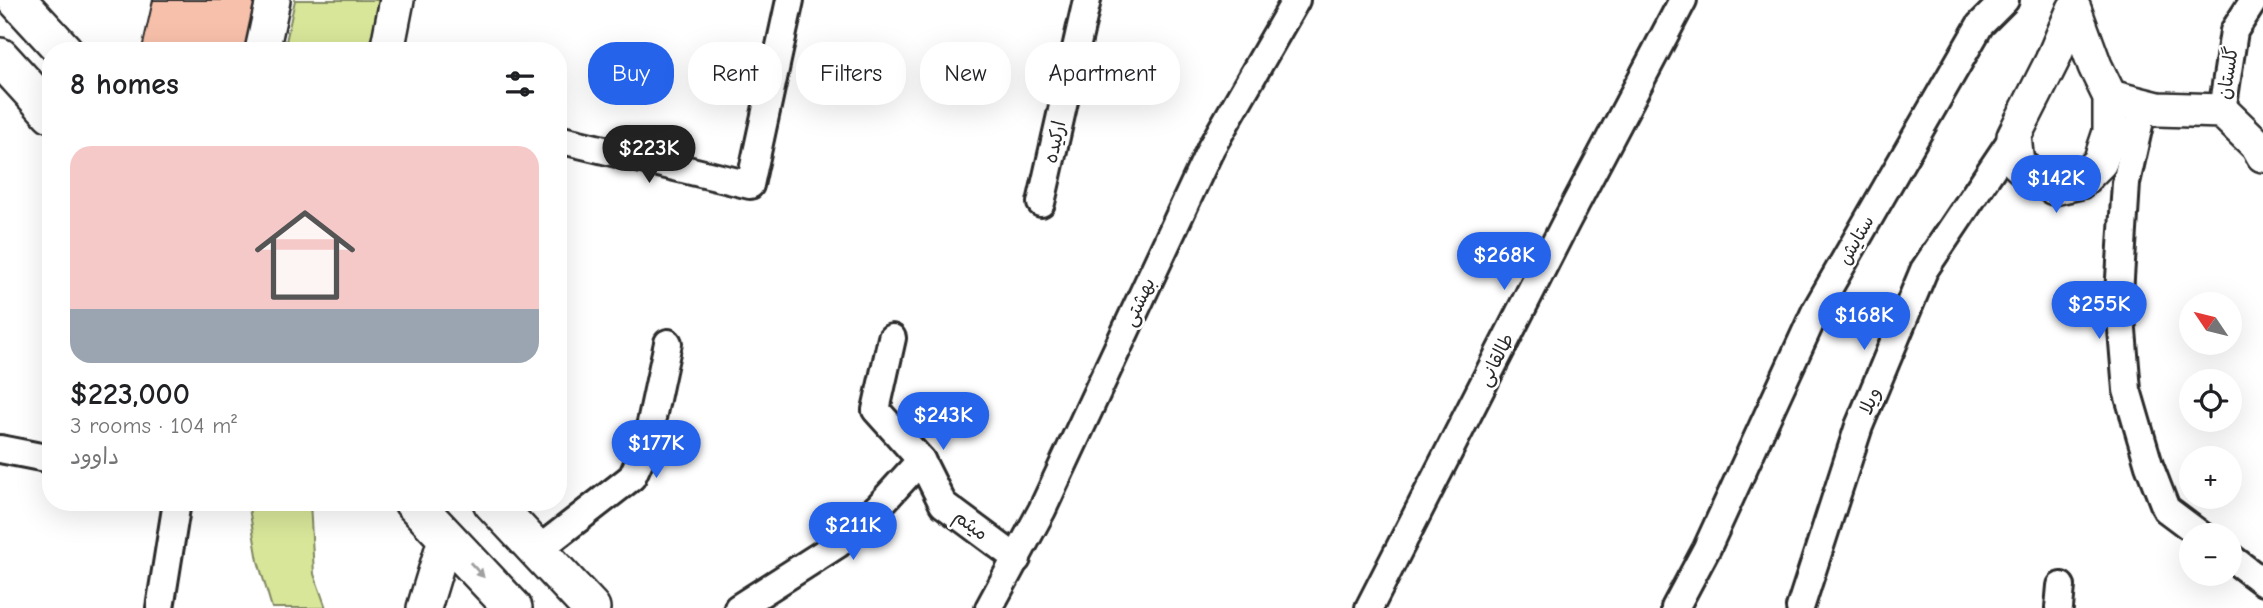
<!DOCTYPE html>
<html lang="en">
<head>
<meta charset="utf-8">
<style>
	:root { --surface:#fff; --page:#f2f2f2; --text:#202124; --muted:#757577; --accent:#2563eb }
	body { margin:0; font-family:"Comic Neue","Playpen Sans Arabic",sans-serif; background:var(--page); color:var(--text); height:100vh; display:flex; flex-direction:column; font-size:26px; white-space:nowrap }
	* { box-sizing:border-box; margin:0 }
	p { font-size:23px; color:var(--muted) }
	.icon { flex:none; width:38px; height:38px; fill:none; stroke:currentColor; stroke-width:2; stroke-linecap:round; stroke-linejoin:round }
	.map { position:relative; flex:1; overflow:hidden }
	.drawer { position:absolute; left:42px; top:42px; width:525px; height:469px; display:flex; flex-direction:column; background:var(--surface); border-radius:28px; box-shadow:0 7px 28px #0002 }
	.drawer>* { flex:none }
	.top-card { position:absolute; left:588px; top:42px; width:665px; height:63px; display:flex; gap:14px }
	.needle { width:46px; rotate:305deg }
	.fabs { position:absolute; left:2179px; top:292px; display:grid; gap:14px }
	.fabs a { display:grid; place-items:center; width:63px; height:63px; border-radius:50%; background:var(--surface); box-shadow:0 7px 28px #0002; font-size:35px }
	.price { position:absolute; translate:-50% -60px; padding:0 16px; border-radius:24px; background:var(--accent); color:#fff; font-size:23px; line-height:46px; filter:drop-shadow(0 2px 4px #0008) }
	.price::after { content:''; position:absolute; left:50%; top:42px; width:21px; height:16px; margin-left:-10px; background:inherit; clip-path:polygon(0 0,100% 0,50% 100%) }
	.price.selected { background:#222; color:#fff }
	ul { padding:0; list-style:none }
	li { display:grid; align-content:center; gap:14px; height:371px; padding:0 28px }
	li span { display:grid; place-items:center; height:217px; border-radius:21px; color:#555 }
	li>.icon { margin-inline-start:auto }
	span .icon { width:126px; height:126px; fill:#fffc; stroke-width:1 }
	li b { font-size:30px }
	h2 { display:flex; justify-content:space-between; align-items:center; height:84px; padding:0 28px; font-size:30px }
	.pill { padding:0 24px; border-radius:28px; background:var(--surface); box-shadow:0 7px 28px #0002; font-size:24px; line-height:63px }
	.pill.selected { background:var(--accent); color:#fff }
	.map>svg:first-child { display:block }
	.green { fill:#d7e699; stroke:#818862; stroke-width:2 }
	.building { fill:#f7c0aa; stroke:#2b2b2b; stroke-width:2 }
	.lines { fill:none; stroke-linecap:round; stroke-linejoin:round }
	.minor-casing { stroke:#2b2b2b; stroke-width:32 }
	.tertiary-casing { stroke:#2b2b2b; stroke-width:38 }
	.secondary-casing { stroke:#2b2b2b; stroke-width:42 }
	.minor { stroke:#fff; stroke-width:26 }
	.tertiary { stroke:#fff; stroke-width:33 }
	.secondary { stroke:#fff; stroke-width:37 }
	.oneway { fill:#a0a0a0 }
	.labels { text-anchor:middle; dominant-baseline:central; stroke-width:5; stroke-linejoin:round; paint-order:stroke }
	.street-label { font-size:19px; fill:#2b2b2b; stroke:#fff }
</style>
</head>
<body>
<div class="map">
<svg width="2263" height="608" viewBox="0 0 2263 608">
	<rect width="100%" height="100%" fill="#fff"/>
	<filter id="ink" filterUnits="userSpaceOnUse"><feTurbulence type="fractalNoise" baseFrequency=".0143" numOctaves="2"/><feDisplacementMap in="SourceGraphic" scale="14" xChannelSelector="R" yChannelSelector="G"/><feConvolveMatrix kernelMatrix="1 2 1 2 8 2 1 2 1" color-interpolation-filters="sRGB"/></filter>
	<g filter="url(#ink)">
		<g class="green">
			<path d="M 295,0 L 381,0 L 371,51 L 284,51 Z"/>
			<path d="M 248,502 L 310,502 L 314,574 L 326,608 L 272,608 L 258,561 Z"/>
		</g>
		<path class="building" d="M 153,0 L 270,0 L 258,51 L 144,51 L 142,49 Z"/>
		<g class="lines">
			<defs>
				<g id="minor">
					<path d="M 2143,107 L 2126,183 L 2119,294 L 2127,390 L 2149,465 L 2166,509 L 2202,536"/>
					<path d="M 2222,111 L 2234,31 L 2254,0"/>
					<path d="M 558,139 L 750,185 L 790,0"/>
					<path d="M 1041,203 L 1087,0"/>
					<path d="M 892,338 L 876,410 L 921,460 L 943,504 L 1017,559"/>
					<path d="M 0,449 L 51,459"/>
					<path d="M 538,550 L 632,477 L 646,446 L 668,343"/>
					<path d="M 2230,557 L 2263,582"/>
					<path d="M 160,608 L 177,502"/>
					<path d="M 738,608 L 838,544 L 879,506 L 921,460"/>
					<path d="M 989,608 L 1042,510 L 1211,148 L 1296,0"/>
					<path d="M 1369,608 L 1566,222 L 1683,0"/>
					<path d="M 1675,608 L 1707,548 L 1816,310 L 1980,25 L 2005,0"/>
					<path d="M 1800,608 L 1859,426 L 1924,270 L 2014,136"/>
					<path d="M 2059,608 L 2061,586"/>
				</g>
				<g id="tertiary">
					<path d="M 2074,9 L 2095,66 L 2110,97 L 2110,132 L 2100,162 L 2080,182 L 2054,188 L 2031,175 L 2017,163 L 2014,136 L 2052,61 Z"/>
					<path d="M 262,51 L 273,0"/>
					<path d="M 387,51 L 397,0"/>
					<path d="M 2110,97 L 2158,109 L 2222,111 L 2258,146 L 2263,155"/>
					<path d="M 424,608 L 446,536"/>
				</g>
				<g id="secondary">
					<path d="M 17,0 L 64,51"/>
					<path d="M 0,57 L 51,113"/>
					<path d="M 413,502 L 513,608"/>
					<path d="M 492,502 L 591,608"/>
				</g>
			</defs>
			<use href="#minor" class="minor-casing"/>
			<use href="#tertiary" class="tertiary-casing"/>
			<use href="#secondary" class="secondary-casing"/>
			<use href="#minor" class="minor"/>
			<use href="#tertiary" class="tertiary"/>
			<use href="#secondary" class="secondary"/>
		</g>
		<defs><path id="oneway-solid" d="M-6-.8H1V-3.2L6.5 0L1 3.2V.8H-6Z" transform="scale(1.75)"/></defs>
		<use class="oneway" href="#oneway-solid" transform="translate(477 570) rotate(47)"/>
	</g>
	<g class="labels">
		<g class="street-label">
			<text transform="translate(2228 73) rotate(-81)">گلستان</text>
			<text transform="translate(1055 142) rotate(-77)">ارکیده</text>
			<text transform="translate(1856 240) rotate(-60)">ستایش</text>
			<text transform="translate(1139 302) rotate(-65)">بهشتی</text>
			<text transform="translate(1496 360) rotate(-63)">طالقانی</text>
			<text transform="translate(1870 401) rotate(-67)">ویلا</text>
			<text transform="translate(971 525) rotate(37)">میثم</text>
		</g>
	</g>
</svg>
<div class="fabs">
<a><svg class="needle" viewBox="-14 -14 28 28"><path d="M0-13l5 13h-10z" fill="#e53935"/><path d="M0 13l5-13h-10z" fill="#757577"/></svg></a>
<a><svg class="icon" aria-label="locate" viewBox="0 0 24 24"><circle cx="12" cy="12" r="6"/><path d="M12 2v4M12 18v4M2 12h4M18 12h4"/></svg></a>
<a>+</a>
<a>−</a>
</div>
<b class="price selected" style="left:649px;top:185px">$223K</b>
<b class="price" style="left:2056px;top:215px">$142K</b>
<b class="price" style="left:1504px;top:292px">$268K</b>
<b class="price" style="left:2099px;top:341px">$255K</b>
<b class="price" style="left:1864px;top:352px">$168K</b>
<b class="price" style="left:943px;top:452px">$243K</b>
<b class="price" style="left:656px;top:480px">$177K</b>
<b class="price" style="left:853px;top:562px">$211K</b>
<div class="top-card">
<a class="pill selected">Buy</a>
<a class="pill">Rent</a>
<a class="pill">Filters</a>
<a class="pill">New</a>
<a class="pill">Apartment</a>
</div>
<section class="drawer">
<h2>8 homes<svg class="icon" aria-label="filters" viewBox="0 0 24 24"><path d="M4 7h16M4 17h16"/><circle cx="9" cy="7" r="2"/><circle cx="15" cy="17" r="2"/></svg></h2>
<ul>
<li><span style="background:linear-gradient(#f6c9c9 75%,#9aa5b1 0)"><svg class="icon" aria-label="home" viewBox="0 0 24 24"><path d="M3 11l9-7 9 7M6 9v11h12V9"/></svg></span><div><b>$223,000</b><p>3 rooms · 104 m²</p><p>داوود</p></div></li>
</ul>
</section>
</div>
</body>
</html>
